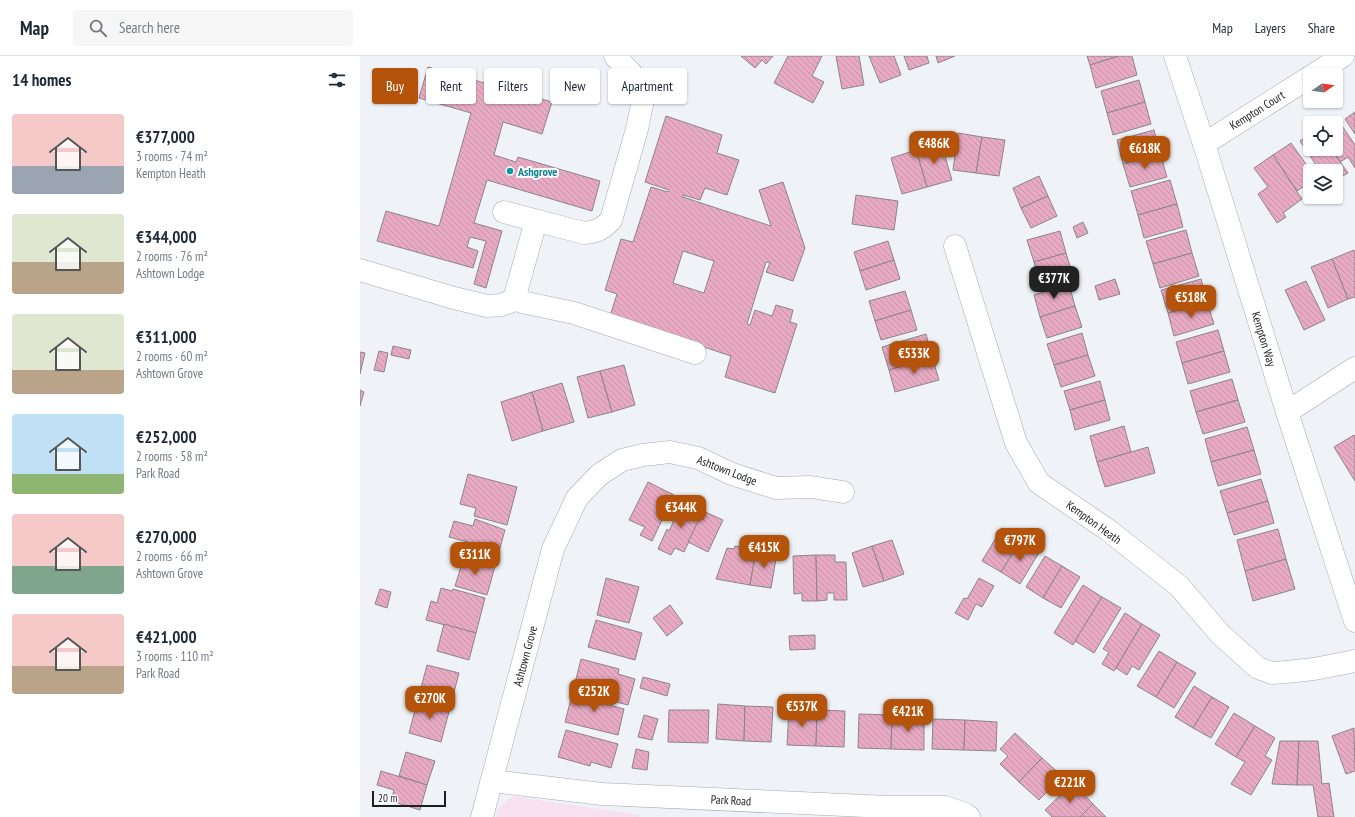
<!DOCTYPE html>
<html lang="en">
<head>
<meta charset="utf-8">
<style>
	:root { --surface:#fff; --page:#f6f6f7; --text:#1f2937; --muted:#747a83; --line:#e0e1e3; --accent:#b45309 }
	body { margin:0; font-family:"PT Sans Narrow",sans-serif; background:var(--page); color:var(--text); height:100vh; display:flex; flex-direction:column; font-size:15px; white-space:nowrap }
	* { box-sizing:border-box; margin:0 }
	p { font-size:13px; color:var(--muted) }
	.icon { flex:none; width:22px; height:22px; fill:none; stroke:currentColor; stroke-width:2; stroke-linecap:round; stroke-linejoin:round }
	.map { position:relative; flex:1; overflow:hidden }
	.sheet { display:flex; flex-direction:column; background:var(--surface); width:360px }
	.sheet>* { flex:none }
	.guide { position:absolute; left:12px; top:12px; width:380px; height:36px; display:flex; gap:8px }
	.needle { width:26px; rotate:77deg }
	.buttons { position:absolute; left:943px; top:12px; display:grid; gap:8px }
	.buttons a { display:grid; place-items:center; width:40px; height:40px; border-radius:4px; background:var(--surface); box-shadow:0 1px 3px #0004; font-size:20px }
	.scale { position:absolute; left:12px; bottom:10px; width:74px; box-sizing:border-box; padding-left:4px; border:2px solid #1d1e20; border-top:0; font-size:11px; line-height:14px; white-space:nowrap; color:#1d1e20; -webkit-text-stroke:3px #fff; paint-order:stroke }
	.price { position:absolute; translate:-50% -34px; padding:0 9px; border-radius:8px; background:var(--accent); color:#fff; font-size:13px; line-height:26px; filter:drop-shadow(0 1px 2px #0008) }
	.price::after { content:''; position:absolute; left:50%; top:24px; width:12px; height:9px; margin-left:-6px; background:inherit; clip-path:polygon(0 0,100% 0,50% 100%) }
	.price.selected { background:#222; color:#fff }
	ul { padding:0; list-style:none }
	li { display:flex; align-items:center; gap:12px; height:100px; padding:0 12px }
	li span { display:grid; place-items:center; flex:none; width:112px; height:80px; border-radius:4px; color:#555 }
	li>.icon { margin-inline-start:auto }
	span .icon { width:48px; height:48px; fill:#fffc; stroke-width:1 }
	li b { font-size:17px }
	h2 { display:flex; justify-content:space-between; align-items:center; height:48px; padding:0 12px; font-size:17px }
	.chip { padding:0 14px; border-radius:4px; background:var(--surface); box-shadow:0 1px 3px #0004; font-size:14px; line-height:36px }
	.chip.selected { background:var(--accent); color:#fff }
	header { display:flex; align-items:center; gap:24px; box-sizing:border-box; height:56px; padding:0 20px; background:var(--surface); border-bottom:1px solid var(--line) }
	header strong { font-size:19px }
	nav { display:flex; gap:22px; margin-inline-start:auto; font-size:14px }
	.search { width:280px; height:36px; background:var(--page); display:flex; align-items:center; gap:10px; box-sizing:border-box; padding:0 14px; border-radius:4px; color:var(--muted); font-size:15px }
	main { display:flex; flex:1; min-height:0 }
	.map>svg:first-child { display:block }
	.commercial { fill:#f7e1ef }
	.building { fill:url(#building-back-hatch); stroke:#8b8587; fill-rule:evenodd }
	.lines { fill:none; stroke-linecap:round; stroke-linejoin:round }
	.minor-casing { stroke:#a6a9ae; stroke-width:23 }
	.minor { stroke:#fff; stroke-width:22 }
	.culture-dot { fill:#0f9aa8; stroke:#fff; stroke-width:1.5 }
	.labels { text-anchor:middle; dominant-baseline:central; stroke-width:4; stroke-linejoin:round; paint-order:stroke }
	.street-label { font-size:12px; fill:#1d1e20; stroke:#fff }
	.culture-label { font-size:12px; font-weight:bold; fill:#0d838f; stroke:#fff; text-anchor:start }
</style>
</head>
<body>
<header>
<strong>Map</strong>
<div class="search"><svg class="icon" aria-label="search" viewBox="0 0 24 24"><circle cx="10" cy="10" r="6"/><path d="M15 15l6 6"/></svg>Search here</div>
<nav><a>Map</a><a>Layers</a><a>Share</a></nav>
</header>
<main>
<section class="sheet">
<h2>14 homes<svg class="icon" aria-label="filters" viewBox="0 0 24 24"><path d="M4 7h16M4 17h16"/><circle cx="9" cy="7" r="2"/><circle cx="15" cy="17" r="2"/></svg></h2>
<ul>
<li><span style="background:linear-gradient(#f6c9c9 65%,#9aa5b1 0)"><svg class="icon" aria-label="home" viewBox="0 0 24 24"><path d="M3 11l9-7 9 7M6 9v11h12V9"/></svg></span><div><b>€377,000</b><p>3 rooms · 74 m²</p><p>Kempton Heath</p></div></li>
<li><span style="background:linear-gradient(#dfe7d0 60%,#b9a48a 0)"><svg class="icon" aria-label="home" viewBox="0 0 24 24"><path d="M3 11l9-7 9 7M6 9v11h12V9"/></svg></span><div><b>€344,000</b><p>2 rooms · 76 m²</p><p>Ashtown Lodge</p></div></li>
<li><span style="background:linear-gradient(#dfe7d0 70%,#b9a48a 0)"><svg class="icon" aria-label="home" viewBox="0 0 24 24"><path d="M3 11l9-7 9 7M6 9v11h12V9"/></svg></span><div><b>€311,000</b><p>2 rooms · 60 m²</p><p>Ashtown Grove</p></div></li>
<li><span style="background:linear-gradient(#bfe0f5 75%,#8fb573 0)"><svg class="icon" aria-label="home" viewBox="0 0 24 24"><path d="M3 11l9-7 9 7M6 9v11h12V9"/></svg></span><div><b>€252,000</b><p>2 rooms · 58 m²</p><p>Park Road</p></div></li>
<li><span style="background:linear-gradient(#f6c9c9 65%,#7fa58c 0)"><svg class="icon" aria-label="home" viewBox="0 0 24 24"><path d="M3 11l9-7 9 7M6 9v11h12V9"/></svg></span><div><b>€270,000</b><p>2 rooms · 66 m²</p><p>Ashtown Grove</p></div></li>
<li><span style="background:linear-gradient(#f6c9c9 65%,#b9a48a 0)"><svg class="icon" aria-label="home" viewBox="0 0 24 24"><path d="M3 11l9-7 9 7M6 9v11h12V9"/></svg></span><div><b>€421,000</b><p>3 rooms · 110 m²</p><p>Park Road</p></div></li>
</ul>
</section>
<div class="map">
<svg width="995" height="761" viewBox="0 0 995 761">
	<defs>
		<pattern id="building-back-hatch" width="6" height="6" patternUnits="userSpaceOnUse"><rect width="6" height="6" fill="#e7aac2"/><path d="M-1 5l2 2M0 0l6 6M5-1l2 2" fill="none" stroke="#c692a6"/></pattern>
	</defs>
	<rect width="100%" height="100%" fill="#eff3f8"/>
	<path class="commercial" d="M 153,740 L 279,759 L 279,761 L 136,761 L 138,752 Z"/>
	<g class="building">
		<path d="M 381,0 L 413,0 L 406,8 L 402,4 L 395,12 Z"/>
		<path d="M 428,0 L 462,0 L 452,20 L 464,26 L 453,47 L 414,27 Z"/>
		<path d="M 476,0 L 499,0 L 504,29 L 482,33 Z"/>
		<path d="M 509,0 L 534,0 L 541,19 L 520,27 Z"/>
		<path d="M 544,0 L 567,0 L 569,7 L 549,14 Z"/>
		<path d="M 576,0 L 595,0 L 578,7 Z"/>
		<path d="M 727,0 L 759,0 L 730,9 Z"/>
		<path d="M 759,0 L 772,0 L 777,19 L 736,32 L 730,9 Z"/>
		<path d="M 68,11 L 192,46 L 182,78 L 143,66 L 134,99 L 156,106 L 158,101 L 240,125 L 232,155 L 127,124 L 114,167 L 142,175 L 126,232 L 114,228 L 126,185 L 110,181 L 107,191 L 118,195 L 113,212 L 17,185 L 26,155 L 79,170 L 111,57 L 59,42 Z"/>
		<path d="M 779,24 L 785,46 L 747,57 L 741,35 Z"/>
		<path d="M 785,46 L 791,68 L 753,79 L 747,57 Z"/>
		<path d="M 995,56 L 995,78 L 985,63 Z"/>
		<path d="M 306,60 L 362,79 L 357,97 L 379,104 L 367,139 L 345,132 L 340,144 L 323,139 L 323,141 L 411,170 L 399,134 L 423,126 L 445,192 L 433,225 L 406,216 L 410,207 L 406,206 L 387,268 L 390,269 L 395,254 L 412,260 L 416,249 L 433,254 L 430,266 L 437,268 L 415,337 L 365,321 L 371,300 L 250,260 L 257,238 L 245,234 L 261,183 L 273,186 L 291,131 L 308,136 L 309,134 L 285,126 ZM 323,195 L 354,205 L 344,237 L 313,227 Z"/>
		<path d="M 976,61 L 995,89 L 995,112 L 988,101 L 980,106 L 971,93 L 976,93 L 976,67 L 967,67 Z"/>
		<path d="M 794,74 L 800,97 L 763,108 L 757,84 Z"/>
		<path d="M 598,77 L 622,81 L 616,117 L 593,114 Z"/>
		<path d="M 950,78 L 950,93 L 971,93 L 988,117 L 976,124 L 976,115 L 960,115 L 940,85 Z"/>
		<path d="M 622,81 L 645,84 L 639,120 L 616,117 Z"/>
		<path d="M 581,87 L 592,124 L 567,131 L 556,94 Z"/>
		<path d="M 931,87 L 951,115 L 950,126 L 937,135 L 913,99 Z"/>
		<path d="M 556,94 L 567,131 L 542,138 L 531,102 Z"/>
		<path d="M 800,97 L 807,121 L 770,131 L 763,108 Z"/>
		<path d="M 913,99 L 942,143 L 923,157 L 926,161 L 917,167 L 898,138 L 908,131 L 894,112 Z"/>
		<path d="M 679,120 L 688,140 L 661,152 L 653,132 Z"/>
		<path d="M 810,124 L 817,148 L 778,159 L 771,135 Z"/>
		<path d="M 496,139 L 538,145 L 534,174 L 492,168 Z"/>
		<path d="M 688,140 L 697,160 L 671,172 L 661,152 Z"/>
		<path d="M 817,148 L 823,171 L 784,182 L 778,159 Z"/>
		<path d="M 723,166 L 728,177 L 717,182 L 713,171 Z"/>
		<path d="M 826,174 L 832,197 L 793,208 L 786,185 Z"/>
		<path d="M 700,175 L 706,197 L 674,206 L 667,184 Z"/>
		<path d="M 528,185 L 534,204 L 500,215 L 494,196 Z"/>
		<path d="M 994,194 L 995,198 L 995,241 L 988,243 L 972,203 Z"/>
		<path d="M 706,197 L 713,220 L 680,229 L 674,206 Z"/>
		<path d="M 832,197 L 839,220 L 800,232 L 793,208 Z"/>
		<path d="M 972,203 L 988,243 L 968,252 L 951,211 Z"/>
		<path d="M 534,204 L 540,223 L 506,234 L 500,215 Z"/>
		<path d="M 755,223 L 760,238 L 739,244 L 735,230 Z"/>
		<path d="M 841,223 L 847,246 L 808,257 L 801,234 Z"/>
		<path d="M 946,225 L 965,264 L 944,274 L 925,234 Z"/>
		<path d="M 709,228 L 715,250 L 680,261 L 674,239 Z"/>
		<path d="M 545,235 L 551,254 L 515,265 L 509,245 Z"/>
		<path d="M 847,246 L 854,268 L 814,280 L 808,257 Z"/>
		<path d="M 715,250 L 722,271 L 687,282 L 680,261 Z"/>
		<path d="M 551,254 L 557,274 L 521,284 L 515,265 Z"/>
		<path d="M 858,274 L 864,295 L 822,307 L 816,286 Z"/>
		<path d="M 722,277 L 728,299 L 694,309 L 687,288 Z"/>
		<path d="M 566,278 L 572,301 L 529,314 L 522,291 Z"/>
		<path d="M 33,290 L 51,294 L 49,303 L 31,299 Z"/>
		<path d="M 19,295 L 28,297 L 24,316 L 14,314 Z"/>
		<path d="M 864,295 L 870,316 L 828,328 L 822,307 Z"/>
		<path d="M 0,296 L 5,297 L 0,318 Z"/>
		<path d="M 728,299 L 735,320 L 701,331 L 694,309 Z"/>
		<path d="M 572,301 L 579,324 L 535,336 L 529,314 Z"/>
		<path d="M 264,309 L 275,349 L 252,356 L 240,315 Z"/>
		<path d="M 240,315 L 252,356 L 228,362 L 217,321 Z"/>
		<path d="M 872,323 L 878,344 L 836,356 L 830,335 Z"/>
		<path d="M 740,325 L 745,344 L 710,354 L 704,335 Z"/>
		<path d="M 202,327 L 214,366 L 183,375 L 172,336 Z"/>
		<path d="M 0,334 L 4,336 L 0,350 Z"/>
		<path d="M 172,336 L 183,375 L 152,385 L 141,346 Z"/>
		<path d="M 745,344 L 750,364 L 715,374 L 710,354 Z"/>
		<path d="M 878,344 L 885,366 L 843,378 L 836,356 Z"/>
		<path d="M 764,370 L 771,396 L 737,406 L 730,380 Z"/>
		<path d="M 887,371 L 894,394 L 851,406 L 845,383 Z"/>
		<path d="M 994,379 L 995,380 L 995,425 L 974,391 Z"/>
		<path d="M 788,391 L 795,417 L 745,431 L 737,406 Z"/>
		<path d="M 894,394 L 901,418 L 858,430 L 851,406 Z"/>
		<path d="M 108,418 L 157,431 L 147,469 L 114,460 L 116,452 L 100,448 Z"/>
		<path d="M 901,423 L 908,445 L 867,457 L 860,435 Z"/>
		<path d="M 288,426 L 314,439 L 292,485 L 280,479 L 285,471 L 269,464 Z"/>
		<path d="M 323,445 L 343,455 L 324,496 L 315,492 L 311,499 L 298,493 L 307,473 L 309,475 Z"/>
		<path d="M 908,445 L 914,467 L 874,479 L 867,457 Z"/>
		<path d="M 343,455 L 363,464 L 348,496 L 328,486 Z"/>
		<path d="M 115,463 L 145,474 L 135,510 L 104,501 L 108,486 L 89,481 L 94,465 L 113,470 Z"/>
		<path d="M 642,472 L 661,484 L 641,516 L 622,505 Z"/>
		<path d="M 918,473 L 926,503 L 885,515 L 877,484 Z"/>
		<path d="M 532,484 L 544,518 L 524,525 L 512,490 Z"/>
		<path d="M 661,484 L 680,495 L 660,528 L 641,516 Z"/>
		<path d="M 375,490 L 396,494 L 390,529 L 356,523 L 367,492 L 374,493 Z"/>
		<path d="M 512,490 L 524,525 L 503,531 L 492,497 Z"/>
		<path d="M 396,494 L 417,497 L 411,532 L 390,529 Z"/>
		<path d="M 456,499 L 457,545 L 442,545 L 442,537 L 434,538 L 433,500 Z"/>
		<path d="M 456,499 L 475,499 L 475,506 L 486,506 L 487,544 L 474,544 L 474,537 L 467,537 L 467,544 L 457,545 Z"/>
		<path d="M 685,500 L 702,510 L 683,542 L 666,531 Z"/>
		<path d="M 104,501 L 135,510 L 127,539 L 95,530 Z"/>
		<path d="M 926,503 L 935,533 L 893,545 L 885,515 Z"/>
		<path d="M 702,510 L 720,521 L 701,552 L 683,542 Z"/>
		<path d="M 246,522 L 279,531 L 269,567 L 237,559 Z"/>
		<path d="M 619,522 L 634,530 L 622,551 L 616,548 L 608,564 L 595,557 L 604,542 L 607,543 Z"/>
		<path d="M 723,529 L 742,541 L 713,589 L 694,577 Z"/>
		<path d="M 81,532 L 92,535 L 93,533 L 125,542 L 116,577 L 66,564 L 71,545 L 77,547 Z"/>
		<path d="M 20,533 L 31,536 L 27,552 L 15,548 Z"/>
		<path d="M 742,541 L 761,552 L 734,597 L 715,585 Z"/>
		<path d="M 310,549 L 323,567 L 307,580 L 293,562 Z"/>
		<path d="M 765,557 L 782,568 L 754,615 L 742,608 L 749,596 L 743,593 Z"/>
		<path d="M 236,564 L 282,577 L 275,604 L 228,591 Z"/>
		<path d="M 84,568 L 116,577 L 109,604 L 77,595 Z"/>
		<path d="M 782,568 L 800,579 L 779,614 L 772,610 L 767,619 L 756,612 Z"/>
		<path d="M 455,579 L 455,593 L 430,594 L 429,580 Z"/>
		<path d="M 799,595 L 817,606 L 796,641 L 777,630 Z"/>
		<path d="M 221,603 L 259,613 L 258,618 L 275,623 L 268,649 L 213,635 Z"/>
		<path d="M 817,606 L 836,617 L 814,652 L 796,641 Z"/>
		<path d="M 67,609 L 99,617 L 90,652 L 58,643 Z"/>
		<path d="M 283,621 L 310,628 L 307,640 L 280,632 Z"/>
		<path d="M 834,630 L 852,641 L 833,672 L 815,661 Z"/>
		<path d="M 213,635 L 250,644 L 249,649 L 264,653 L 258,679 L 205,666 Z"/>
		<path d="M 852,641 L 869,651 L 851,682 L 833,672 Z"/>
		<path d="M 58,643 L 90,652 L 81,686 L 49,677 Z"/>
		<path d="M 358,648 L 385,650 L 384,685 L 356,683 Z"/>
		<path d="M 385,650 L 413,651 L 411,686 L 384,685 Z"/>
		<path d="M 429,653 L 457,654 L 456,690 L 427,689 Z"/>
		<path d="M 309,654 L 349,654 L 348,687 L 308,686 Z"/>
		<path d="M 457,654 L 485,655 L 484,691 L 456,690 Z"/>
		<path d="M 874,657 L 895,670 L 876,701 L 855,688 Z"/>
		<path d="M 499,658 L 532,659 L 531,693 L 498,692 Z"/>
		<path d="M 284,659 L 298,663 L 292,684 L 278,681 Z"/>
		<path d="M 532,659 L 564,660 L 564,694 L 531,693 Z"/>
		<path d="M 573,663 L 605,664 L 604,694 L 572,693 Z"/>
		<path d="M 605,664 L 637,666 L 636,695 L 604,694 Z"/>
		<path d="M 895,670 L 915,682 L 905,700 L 912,704 L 891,739 L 871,728 L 885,706 L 876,701 Z"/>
		<path d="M 994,672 L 995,715 L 986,718 L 972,680 Z"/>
		<path d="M 206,674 L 258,688 L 251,712 L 231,706 L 230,710 L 198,701 Z"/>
		<path d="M 655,677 L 682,702 L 659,726 L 640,708 L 648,700 L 640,693 Z"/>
		<path d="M 920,685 L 939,685 L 937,729 L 912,728 Z"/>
		<path d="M 939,685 L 958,685 L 962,728 L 969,727 L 974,761 L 958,761 L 953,729 L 937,729 Z"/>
		<path d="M 276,693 L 289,696 L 287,714 L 272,712 Z"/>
		<path d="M 46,696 L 75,705 L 67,729 L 39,720 Z"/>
		<path d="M 682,702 L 702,720 L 679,744 L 659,726 Z"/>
		<path d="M 21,715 L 67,729 L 60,754 L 31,745 L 34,734 L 17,729 Z"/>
		<path d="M 713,727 L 733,748 L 720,761 L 692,761 L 685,754 Z"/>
		<path d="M 733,748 L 746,761 L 720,761 Z"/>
	</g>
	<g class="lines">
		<defs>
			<g id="minor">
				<path d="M 815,0 L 844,88 L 927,356 L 995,565"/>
				<path d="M 953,19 L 983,0"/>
				<path d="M 844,88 L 950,21"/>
				<path d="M 144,156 L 224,177 C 236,176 243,173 251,164 L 277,73 L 283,44 L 271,17 L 255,0"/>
				<path d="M 595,190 L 656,387 L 679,427 L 748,474 L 819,530 L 860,578 L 898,612 L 912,617 L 926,616 L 954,613 L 995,605"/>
				<path d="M 0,214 L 94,242 L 127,250 L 141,249 L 150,246 L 155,240 L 176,165"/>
				<path d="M 153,242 L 162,246 L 214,257 L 335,297"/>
				<path d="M 927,356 L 995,312"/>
				<path d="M 132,725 L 242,738 L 528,751 L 585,751 L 605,758 L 609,761"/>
				<path d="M 122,761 L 193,493 L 217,442 L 239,419 L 262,404 L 283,399 L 310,396 L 338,402 L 372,418 L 416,432 L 451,431 L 483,436"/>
			</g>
		</defs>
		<use href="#minor" class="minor-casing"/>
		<use href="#minor" class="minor"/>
	</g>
	<circle class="culture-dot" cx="150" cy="115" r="4"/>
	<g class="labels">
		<g class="street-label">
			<text transform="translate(897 54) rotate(-32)">Kempton Court</text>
			<text transform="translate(904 283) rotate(73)">Kempton Way</text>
			<text transform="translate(367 414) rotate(21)">Ashtown Lodge</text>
			<text transform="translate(734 466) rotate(36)">Kempton Heath</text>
			<text transform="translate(165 600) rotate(-75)">Ashtown Grove</text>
			<text transform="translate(371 744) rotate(3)">Park Road</text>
		</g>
		<g class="culture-label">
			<text x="158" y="115">Ashgrove</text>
		</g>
	</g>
</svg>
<div class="buttons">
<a><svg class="needle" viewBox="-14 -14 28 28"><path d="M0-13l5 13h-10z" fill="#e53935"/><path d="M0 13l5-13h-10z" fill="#747a83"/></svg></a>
<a><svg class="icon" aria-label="locate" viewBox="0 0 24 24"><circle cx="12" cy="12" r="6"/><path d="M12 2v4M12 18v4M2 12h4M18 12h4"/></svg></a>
<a><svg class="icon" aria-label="layers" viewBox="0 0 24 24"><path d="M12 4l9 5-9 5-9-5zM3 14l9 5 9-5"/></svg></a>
</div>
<div class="scale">20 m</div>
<b class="price" style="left:574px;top:109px">€486K</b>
<b class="price" style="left:785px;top:114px">€618K</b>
<b class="price selected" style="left:694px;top:244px">€377K</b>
<b class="price" style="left:831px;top:263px">€518K</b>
<b class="price" style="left:554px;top:319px">€533K</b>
<b class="price" style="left:321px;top:473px">€344K</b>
<b class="price" style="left:660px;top:506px">€797K</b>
<b class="price" style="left:404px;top:513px">€415K</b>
<b class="price" style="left:115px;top:520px">€311K</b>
<b class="price" style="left:234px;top:657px">€252K</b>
<b class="price" style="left:70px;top:664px">€270K</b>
<b class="price" style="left:442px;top:672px">€537K</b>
<b class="price" style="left:548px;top:677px">€421K</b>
<b class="price" style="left:710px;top:748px">€221K</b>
<div class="guide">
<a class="chip selected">Buy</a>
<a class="chip">Rent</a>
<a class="chip">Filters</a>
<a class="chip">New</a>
<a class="chip">Apartment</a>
</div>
</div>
</main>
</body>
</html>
